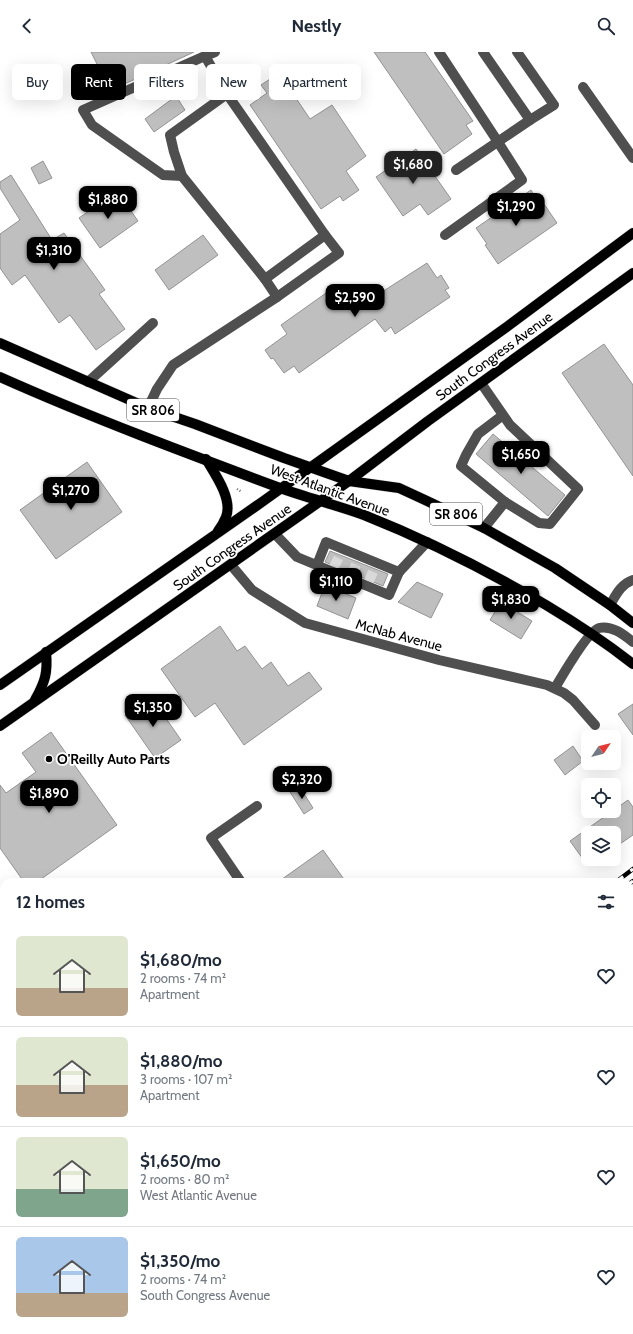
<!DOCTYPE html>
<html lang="en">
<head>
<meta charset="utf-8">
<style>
	:root { --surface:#fff; --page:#f6f6f7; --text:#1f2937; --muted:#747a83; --line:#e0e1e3; --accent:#000 }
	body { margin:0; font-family:Cabin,sans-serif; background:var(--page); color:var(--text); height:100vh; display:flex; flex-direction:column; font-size:15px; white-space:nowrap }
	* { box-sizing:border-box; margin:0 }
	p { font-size:13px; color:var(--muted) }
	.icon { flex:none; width:22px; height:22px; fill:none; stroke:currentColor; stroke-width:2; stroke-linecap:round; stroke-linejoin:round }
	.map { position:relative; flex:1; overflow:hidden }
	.sheet { position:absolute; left:0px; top:826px; width:633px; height:456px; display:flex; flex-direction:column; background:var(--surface); border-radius:12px 12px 0 0; box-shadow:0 4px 16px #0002 }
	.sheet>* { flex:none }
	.banner { position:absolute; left:12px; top:12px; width:400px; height:36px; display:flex; gap:8px }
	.needle { width:26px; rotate:55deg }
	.buttons { position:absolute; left:581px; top:678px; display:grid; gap:8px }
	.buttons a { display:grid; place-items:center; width:40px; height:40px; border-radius:6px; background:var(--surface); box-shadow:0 4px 16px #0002; font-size:20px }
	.price { position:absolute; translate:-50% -34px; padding:0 9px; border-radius:8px; background:var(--accent); color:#fff; font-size:13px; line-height:26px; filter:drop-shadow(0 1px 2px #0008) }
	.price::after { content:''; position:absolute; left:50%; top:24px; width:12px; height:9px; margin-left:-6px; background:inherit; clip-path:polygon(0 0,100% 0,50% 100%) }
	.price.active { background:#222; color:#fff }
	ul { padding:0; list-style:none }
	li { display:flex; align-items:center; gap:12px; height:100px; padding:0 16px }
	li+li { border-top:1px solid var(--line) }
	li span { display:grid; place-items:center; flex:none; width:112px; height:80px; border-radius:6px; color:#555 }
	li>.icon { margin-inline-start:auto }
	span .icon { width:48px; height:48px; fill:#fffc; stroke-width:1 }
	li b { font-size:17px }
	h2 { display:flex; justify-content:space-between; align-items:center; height:48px; padding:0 16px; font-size:17px }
	.pill { padding:0 14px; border-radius:6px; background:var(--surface); box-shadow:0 4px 16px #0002; font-size:14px; line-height:36px }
	.pill.active { background:var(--accent); color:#fff }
	header { display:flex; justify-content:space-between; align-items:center; height:52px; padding:0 16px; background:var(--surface); font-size:18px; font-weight:800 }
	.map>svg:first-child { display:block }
	.building { fill:#bfbfbf; stroke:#939393 }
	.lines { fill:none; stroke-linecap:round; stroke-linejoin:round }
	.minor-tunnel { stroke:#d9d9d9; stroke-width:10; stroke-dasharray:10 5; stroke-linecap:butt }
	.major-casing { stroke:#dbdbdb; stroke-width:11 }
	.highway-casing { stroke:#dbdbdb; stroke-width:13 }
	.path { stroke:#717171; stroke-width:2.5; stroke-dasharray:1 2; stroke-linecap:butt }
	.minor { stroke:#4f4f4f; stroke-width:10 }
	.major { stroke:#000; stroke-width:10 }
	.highway { stroke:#000; stroke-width:12 }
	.rail-casing { stroke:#000; stroke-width:4.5 }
	.rail { stroke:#fff; stroke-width:3; stroke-dasharray:9; stroke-linecap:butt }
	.poi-dot { fill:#000; stroke:#fff; stroke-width:1.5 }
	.labels { text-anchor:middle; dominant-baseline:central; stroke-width:3.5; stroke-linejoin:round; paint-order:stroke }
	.shield { fill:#fff; stroke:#4c4c4c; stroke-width:1 }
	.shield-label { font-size:13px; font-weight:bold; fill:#000 }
	.street-label { font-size:14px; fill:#000; stroke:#fff }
	.poi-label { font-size:14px; font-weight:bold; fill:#000; stroke:#fff; text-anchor:start }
</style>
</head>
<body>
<header><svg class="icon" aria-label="back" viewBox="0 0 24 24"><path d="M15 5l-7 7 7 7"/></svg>Nestly<svg class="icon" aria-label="search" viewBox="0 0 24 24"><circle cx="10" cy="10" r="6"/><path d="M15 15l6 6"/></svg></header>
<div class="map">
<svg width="633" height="1282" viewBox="0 0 633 1282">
	<rect width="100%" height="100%" fill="#fff"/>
	<g class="building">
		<path d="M 91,0 L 194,0 L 118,35 L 107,12 L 99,16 Z"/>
		<path d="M 374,0 L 425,0 L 473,69 L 466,73 L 472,82 L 444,102 Z"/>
		<path d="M 279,21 L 310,67 L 332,53 L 366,104 L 346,119 L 359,138 L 343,149 L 340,144 L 321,157 L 250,53 L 267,41 L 261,33 Z"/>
		<path d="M 176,44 L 185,58 L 154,80 L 145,67 Z"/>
		<path d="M 416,97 L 451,147 L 428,163 L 420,152 L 403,164 L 376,125 Z"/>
		<path d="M 43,109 L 52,126 L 39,132 L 31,116 Z"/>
		<path d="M 11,123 L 52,188 L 64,181 L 105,238 L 99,242 L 125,277 L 96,298 L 70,263 L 59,271 L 25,223 L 12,233 L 0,216 L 0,182 L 20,168 L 0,136 L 0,130 Z"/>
		<path d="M 531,138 L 541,154 L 544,152 L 557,171 L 498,212 L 485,193 L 487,192 L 476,176 Z"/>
		<path d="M 117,139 L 138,169 L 100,196 L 79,166 Z"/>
		<path d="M 203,183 L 218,203 L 169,238 L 155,218 Z"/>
		<path d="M 427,211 L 437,226 L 441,223 L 449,236 L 445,238 L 450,245 L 395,282 L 391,275 L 385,280 L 375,267 L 299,321 L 294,314 L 284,321 L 273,306 L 271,307 L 265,298 L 287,282 L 281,273 L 336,234 L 354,258 Z"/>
		<path d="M 604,292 L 633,333 L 633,424 L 562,321 Z"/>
		<path d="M 493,382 L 565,443 L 548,464 L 476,402 Z"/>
		<path d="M 87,410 L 122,460 L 56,507 L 20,458 Z"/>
		<path d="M 330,499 L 388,522 L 383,534 L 325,510 Z"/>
		<path d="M 417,530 L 443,542 L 431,566 L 398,550 Z"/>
		<path d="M 325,533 L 356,546 L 348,567 L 317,554 Z"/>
		<path d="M 501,550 L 532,569 L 521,587 L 490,568 Z"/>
		<path d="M 220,574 L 237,599 L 245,594 L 262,617 L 271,610 L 288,634 L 309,620 L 322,637 L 244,693 L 215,651 L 195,665 L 161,617 Z"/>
		<path d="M 151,645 L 181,688 L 155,706 L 125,663 Z"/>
		<path d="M 633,652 L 633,683 L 618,662 Z"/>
		<path d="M 51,680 L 117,773 L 37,830 L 24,830 L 0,796 L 0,733 L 6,741 L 36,720 L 22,701 Z"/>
		<path d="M 573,694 L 583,709 L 565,723 L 554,708 Z"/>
		<path d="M 299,734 L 313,756 L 304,762 L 290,740 Z"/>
		<path d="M 628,748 L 633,755 L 633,783 L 614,796 L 614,781 L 588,781 L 588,814 L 570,789 Z"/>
		<path d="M 323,798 L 346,830 L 278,830 Z"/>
	</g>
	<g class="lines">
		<g class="minor-tunnel">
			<path d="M 334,515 L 341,501"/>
			<path d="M 352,522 L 358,508"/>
			<path d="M 369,529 L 375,515"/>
		</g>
		<defs>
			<g id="major">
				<path d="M 0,291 L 148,356 L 195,372 L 284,406 L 349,429 L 399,436 L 425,448 L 484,476 L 555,516 L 610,553 L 633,571"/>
				<path d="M 0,325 C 92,366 186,401 280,436 C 308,446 336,453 364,463 C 427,488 488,519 546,553 C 576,571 605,590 633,612"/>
				<path d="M 206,407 C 215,422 233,447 226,465 C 224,470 221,475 218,479"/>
				<path d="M 0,633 L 262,450 L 508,274 L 633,181"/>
				<path d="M 35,648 C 45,630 48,621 46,600"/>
				<path d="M 0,674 L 349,429 L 428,369 L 633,221"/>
			</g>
			<g id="highway">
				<path d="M 629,1249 L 633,1246"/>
				<path d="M 568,1282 L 575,1278"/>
			</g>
		</defs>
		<use href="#major" class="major-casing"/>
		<use href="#highway" class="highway-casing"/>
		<path class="path" d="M 237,437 L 242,440"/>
		<g class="minor">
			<path d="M 439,0 L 498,90 L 522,128 L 445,183"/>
			<path d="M 483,0 L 530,68 L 554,53 L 517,0"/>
			<path d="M 583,35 L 633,106"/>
			<path d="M 227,42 L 170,83 L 174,100 L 182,124 L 265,227"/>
			<path d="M 456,118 L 530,68"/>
			<path d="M 182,124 L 163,123 L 92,73 L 83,58 L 205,4"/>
			<path d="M 277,245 L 339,201 L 325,183"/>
			<path d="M 88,330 L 153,271"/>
			<path d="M 481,331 L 510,373 L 578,437 L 550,472 L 539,471 L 505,450 L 461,414 L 466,403 L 478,382 L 503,363"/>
			<path d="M 148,356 L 157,337 L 173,313 L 277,245 L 265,227 L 325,183 L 227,42 L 205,4 L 215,0"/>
			<path d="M 484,476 L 505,450"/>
			<path d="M 275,482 L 297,505 L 389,543 L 399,520 L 326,490 L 317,513"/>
			<path d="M 231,513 L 252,538 L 305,571 L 439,608 L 547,633 L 564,641 L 573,648 L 595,673"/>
			<path d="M 399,520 L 427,490"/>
			<path d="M 610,553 C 616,543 621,532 633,528"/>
			<path d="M 555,636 C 562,624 588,579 599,576 C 612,573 624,583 633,590"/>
			<path d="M 241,830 L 211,786 L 257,754"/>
			<path d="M 0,899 L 4,897"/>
		</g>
		<use href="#major" class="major"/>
		<use href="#highway" class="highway"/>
		<defs>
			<g id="rail">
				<path d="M 616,830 L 633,817"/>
				<path d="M 629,832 L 633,829"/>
				<path d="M 0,1237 L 4,1232"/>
				<path d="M 0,1251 L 4,1249"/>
				<path d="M 0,1278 L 4,1276"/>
				<path d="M 14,1282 L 20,1278"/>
			</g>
		</defs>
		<use href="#rail" class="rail-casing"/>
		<use href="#rail" class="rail"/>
	</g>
	<circle class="poi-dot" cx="49" cy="707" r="4"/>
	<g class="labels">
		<g class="shield">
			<rect x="127" y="347" width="52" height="22" rx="3"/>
			<rect x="430" y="451" width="52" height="22" rx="3"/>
		</g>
		<g class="shield-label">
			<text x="153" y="358">SR 806</text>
			<text x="456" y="462">SR 806</text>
		</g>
		<g class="street-label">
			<text transform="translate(494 304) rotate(-36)">South Congress Avenue</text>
			<text transform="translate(330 438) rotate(20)">West Atlantic Avenue</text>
			<text transform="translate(232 495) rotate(-35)">South Congress Avenue</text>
			<text transform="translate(399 583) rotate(15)">McNab Avenue</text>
		</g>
		<g class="poi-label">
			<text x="57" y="707">O'Reilly Auto Parts</text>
		</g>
	</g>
</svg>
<div class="buttons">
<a><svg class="needle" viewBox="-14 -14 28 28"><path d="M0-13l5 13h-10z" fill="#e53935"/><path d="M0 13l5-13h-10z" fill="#747a83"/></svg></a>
<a><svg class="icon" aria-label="locate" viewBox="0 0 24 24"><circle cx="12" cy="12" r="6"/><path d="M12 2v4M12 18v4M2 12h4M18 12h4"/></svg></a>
<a><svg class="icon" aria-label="layers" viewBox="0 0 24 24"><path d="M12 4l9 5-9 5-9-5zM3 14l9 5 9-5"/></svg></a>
</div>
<b class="price active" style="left:413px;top:133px">$1,680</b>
<b class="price" style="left:108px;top:168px">$1,880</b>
<b class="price" style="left:516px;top:175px">$1,290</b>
<b class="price" style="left:54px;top:219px">$1,310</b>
<b class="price" style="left:355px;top:266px">$2,590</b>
<b class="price" style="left:521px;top:423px">$1,650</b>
<b class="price" style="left:71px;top:459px">$1,270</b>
<b class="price" style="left:336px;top:550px">$1,110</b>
<b class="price" style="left:511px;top:568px">$1,830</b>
<b class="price" style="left:153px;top:676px">$1,350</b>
<b class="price" style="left:302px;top:748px">$2,320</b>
<b class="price" style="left:49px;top:762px">$1,890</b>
<div class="banner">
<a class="pill">Buy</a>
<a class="pill active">Rent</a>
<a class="pill">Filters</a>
<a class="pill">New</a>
<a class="pill">Apartment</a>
</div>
<section class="sheet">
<h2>12 homes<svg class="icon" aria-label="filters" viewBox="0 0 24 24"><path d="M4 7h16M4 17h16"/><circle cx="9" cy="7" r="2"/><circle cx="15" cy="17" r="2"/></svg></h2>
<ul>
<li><span style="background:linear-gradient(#dfe7d0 65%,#b9a48a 0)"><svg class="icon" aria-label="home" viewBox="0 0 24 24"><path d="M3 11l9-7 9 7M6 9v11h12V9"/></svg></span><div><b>$1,680/mo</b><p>2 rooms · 74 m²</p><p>Apartment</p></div><svg class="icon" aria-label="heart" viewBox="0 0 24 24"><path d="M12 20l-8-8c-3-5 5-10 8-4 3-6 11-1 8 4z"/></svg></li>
<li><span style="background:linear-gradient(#dfe7d0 60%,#b9a48a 0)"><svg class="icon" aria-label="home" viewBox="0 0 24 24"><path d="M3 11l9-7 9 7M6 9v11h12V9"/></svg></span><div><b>$1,880/mo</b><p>3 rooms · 107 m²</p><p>Apartment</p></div><svg class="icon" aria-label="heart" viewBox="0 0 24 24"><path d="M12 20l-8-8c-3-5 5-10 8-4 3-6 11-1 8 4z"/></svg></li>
<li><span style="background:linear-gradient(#dfe7d0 65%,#7fa58c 0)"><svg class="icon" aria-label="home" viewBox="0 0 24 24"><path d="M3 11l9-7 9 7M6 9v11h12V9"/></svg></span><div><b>$1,650/mo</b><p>2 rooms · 80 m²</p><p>West Atlantic Avenue</p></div><svg class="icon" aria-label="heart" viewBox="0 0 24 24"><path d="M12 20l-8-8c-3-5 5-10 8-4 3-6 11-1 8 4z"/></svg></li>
<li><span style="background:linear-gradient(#a9c7e8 70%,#b9a48a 0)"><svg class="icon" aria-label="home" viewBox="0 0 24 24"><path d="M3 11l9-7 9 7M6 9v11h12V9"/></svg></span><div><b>$1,350/mo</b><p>2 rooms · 74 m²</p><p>South Congress Avenue</p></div><svg class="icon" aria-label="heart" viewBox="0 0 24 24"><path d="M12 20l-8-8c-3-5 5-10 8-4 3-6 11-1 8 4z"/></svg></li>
</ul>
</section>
</div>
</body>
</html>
